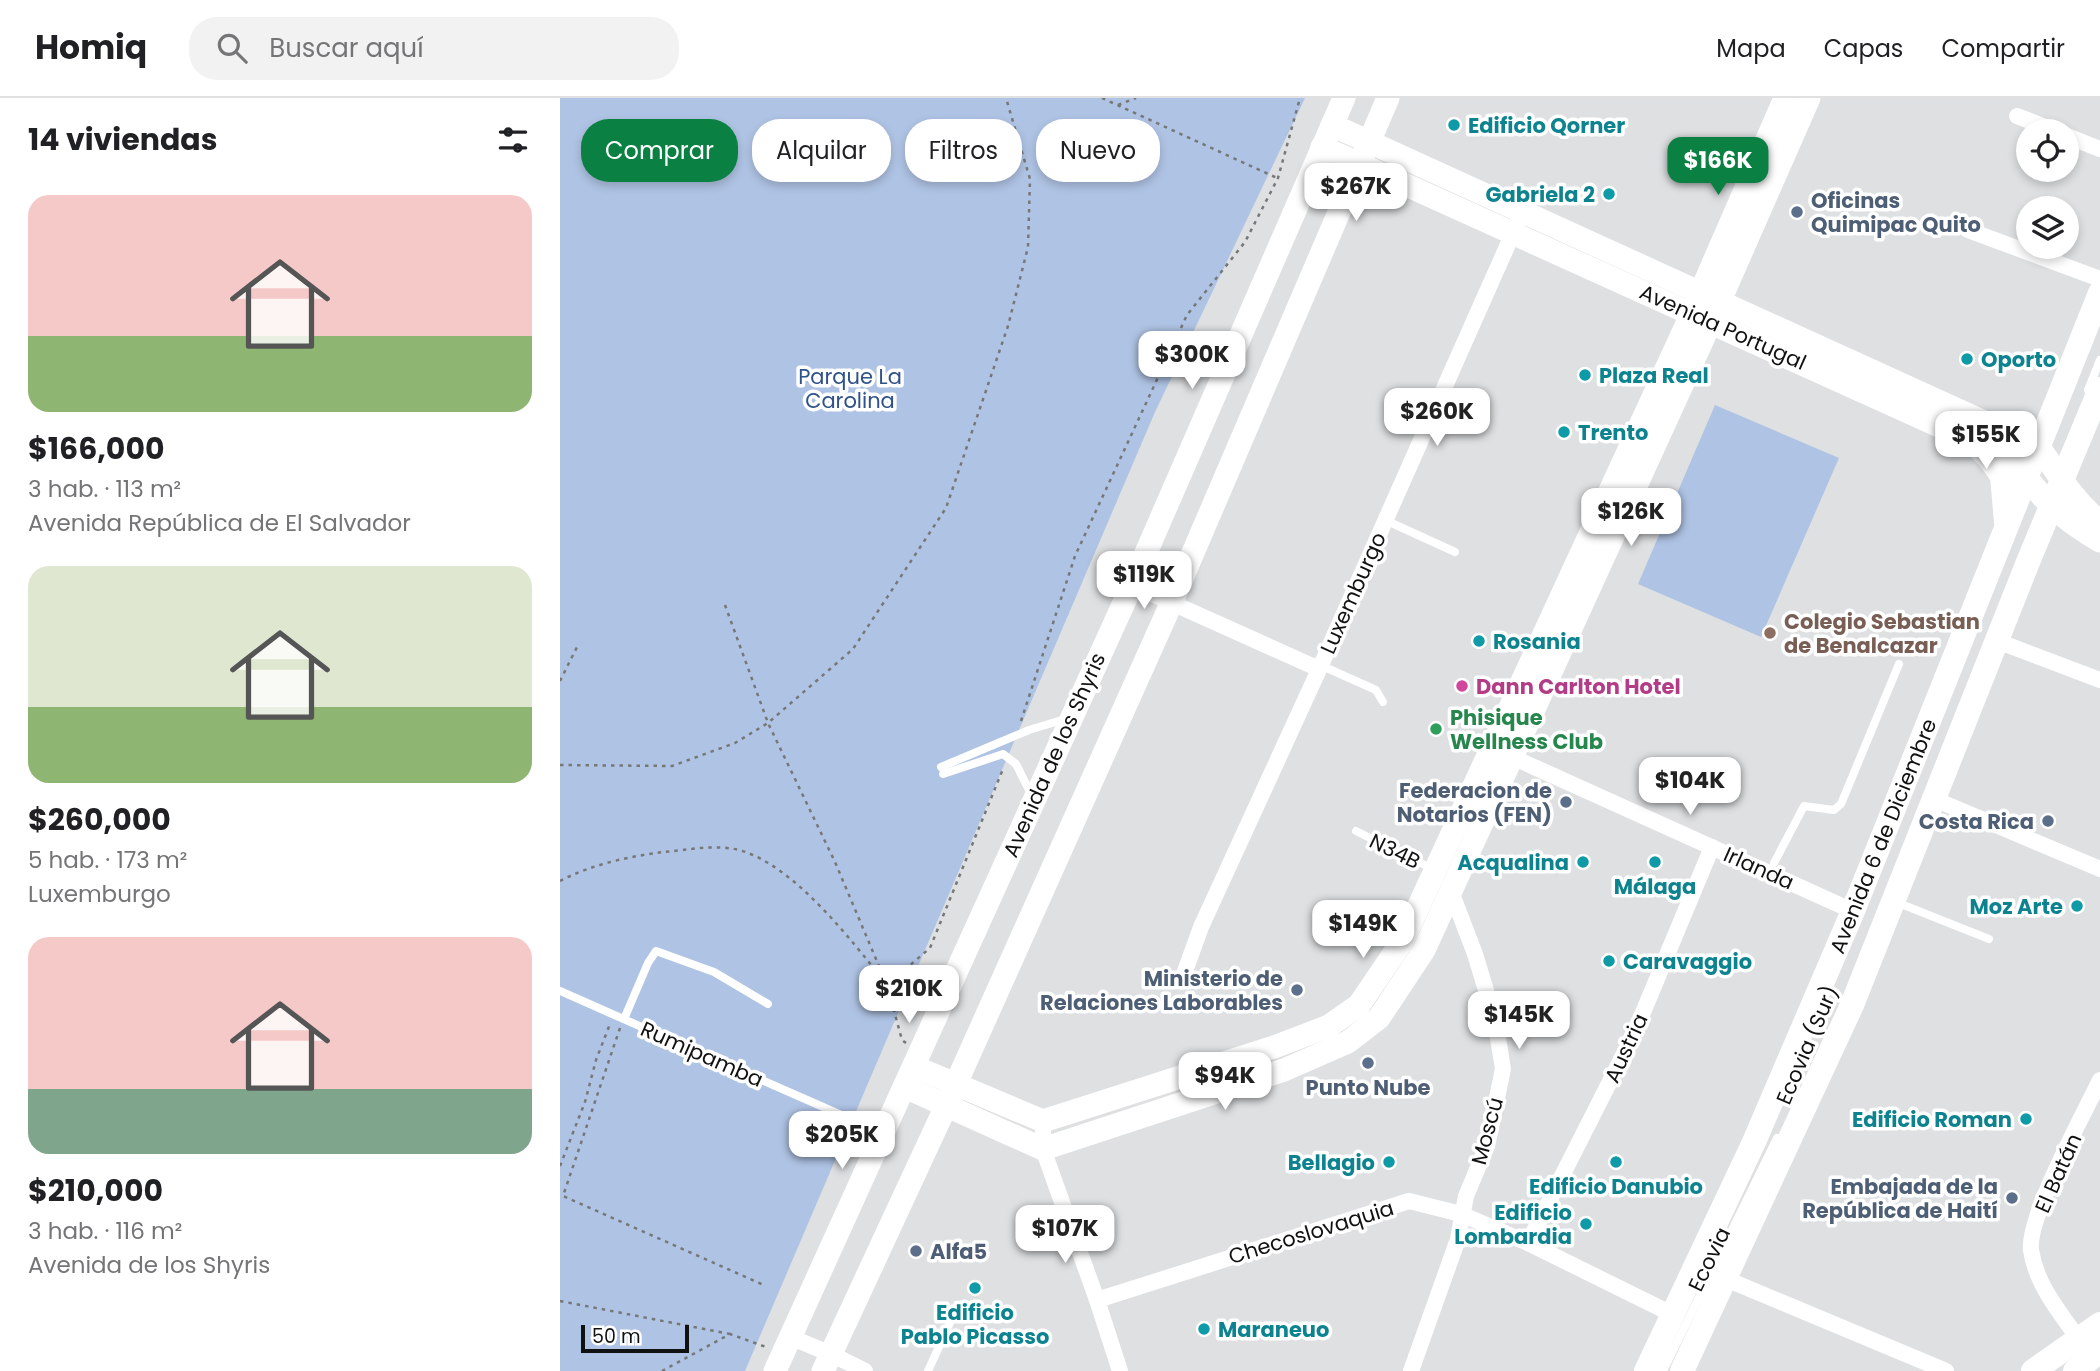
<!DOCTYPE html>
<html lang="es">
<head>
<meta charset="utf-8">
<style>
	:root { --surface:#fff; --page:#f2f2f2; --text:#202124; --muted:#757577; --line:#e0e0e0; --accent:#0b8043 }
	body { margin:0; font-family:Poppins,sans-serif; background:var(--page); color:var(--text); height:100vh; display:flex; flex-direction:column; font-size:26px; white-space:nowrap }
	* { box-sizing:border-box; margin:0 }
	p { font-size:23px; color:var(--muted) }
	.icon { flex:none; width:38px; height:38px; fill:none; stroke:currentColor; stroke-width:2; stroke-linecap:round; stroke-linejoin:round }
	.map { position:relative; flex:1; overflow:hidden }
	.panel { display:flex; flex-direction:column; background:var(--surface); width:560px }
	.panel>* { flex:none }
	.guide { position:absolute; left:21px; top:21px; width:665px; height:63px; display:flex; gap:14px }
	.fabs { position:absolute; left:1456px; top:21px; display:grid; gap:14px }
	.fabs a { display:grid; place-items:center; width:63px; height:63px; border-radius:50%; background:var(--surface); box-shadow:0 4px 10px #0003; font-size:35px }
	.scale { position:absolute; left:21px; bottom:18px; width:108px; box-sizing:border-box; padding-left:7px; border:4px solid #101111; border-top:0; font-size:19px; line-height:24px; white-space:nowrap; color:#101111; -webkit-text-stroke:5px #fff; paint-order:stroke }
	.price { position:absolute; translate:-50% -60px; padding:0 16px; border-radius:14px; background:#fff; color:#222; font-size:23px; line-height:46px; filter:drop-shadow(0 2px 4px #0008) }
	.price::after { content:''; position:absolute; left:50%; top:42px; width:21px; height:16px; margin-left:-10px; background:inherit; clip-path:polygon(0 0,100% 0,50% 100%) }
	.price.current { background:var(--accent); color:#fff }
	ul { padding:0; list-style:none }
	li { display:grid; align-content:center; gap:14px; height:371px; padding:0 28px }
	li span { display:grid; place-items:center; height:217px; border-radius:21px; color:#555 }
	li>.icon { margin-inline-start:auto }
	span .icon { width:126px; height:126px; fill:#fffc; stroke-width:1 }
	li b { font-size:30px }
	h2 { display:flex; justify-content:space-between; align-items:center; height:84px; padding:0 28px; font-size:30px }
	.pill { padding:0 24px; border-radius:28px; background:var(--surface); box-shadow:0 4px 10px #0003; font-size:24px; line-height:63px }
	.pill.current { background:var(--accent); color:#fff }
	header { display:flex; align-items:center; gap:42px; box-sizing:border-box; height:98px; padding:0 35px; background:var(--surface); border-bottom:2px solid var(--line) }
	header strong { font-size:33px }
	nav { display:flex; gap:38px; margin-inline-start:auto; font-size:24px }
	.search { width:490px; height:63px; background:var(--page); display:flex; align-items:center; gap:18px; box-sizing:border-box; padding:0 24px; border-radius:28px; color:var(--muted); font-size:26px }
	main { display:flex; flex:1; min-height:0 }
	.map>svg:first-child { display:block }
	.green { fill:#afc3e4 }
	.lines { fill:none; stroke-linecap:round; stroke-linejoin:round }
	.path { stroke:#767878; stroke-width:2.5; stroke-dasharray:3.5 5; stroke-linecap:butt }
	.lane { stroke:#fff; stroke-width:8 }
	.street { stroke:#fff; stroke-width:16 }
	.secondary { stroke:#fff; stroke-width:23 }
	.primary { stroke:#fff; stroke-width:24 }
	.culture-dot { fill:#0f9aa8; stroke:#fff; stroke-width:2.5 }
	.service-dot { fill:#5c6f8a; stroke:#fff; stroke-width:2.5 }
	.education-dot { fill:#8d6e63; stroke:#fff; stroke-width:2.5 }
	.hotel-dot { fill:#d1479c; stroke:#fff; stroke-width:2.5 }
	.leisure-dot { fill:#2e9e5b; stroke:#fff; stroke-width:2.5 }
	.labels { text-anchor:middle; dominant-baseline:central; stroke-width:7; stroke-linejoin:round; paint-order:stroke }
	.culture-label { font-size:21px; font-weight:bold; fill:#0d838f; stroke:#fff; text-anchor:start }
	.service-label { font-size:21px; font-weight:bold; fill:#4e5e75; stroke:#fff; text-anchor:end }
	.street-label { font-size:21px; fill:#101111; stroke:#fff }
	.park-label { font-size:21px; fill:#2f518c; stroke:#fff }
	.education-label { font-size:21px; font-weight:bold; fill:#785e54; stroke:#fff; text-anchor:start }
	.hotel-label { font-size:21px; font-weight:bold; fill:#b23c85; stroke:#fff; text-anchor:start }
	.leisure-label { font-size:21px; font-weight:bold; fill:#27864d; stroke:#fff; text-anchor:start }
</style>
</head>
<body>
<header>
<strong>Homiq</strong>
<div class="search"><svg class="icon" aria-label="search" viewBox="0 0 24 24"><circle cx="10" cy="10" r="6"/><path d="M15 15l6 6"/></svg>Buscar aquí</div>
<nav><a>Mapa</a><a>Capas</a><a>Compartir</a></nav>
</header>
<main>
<section class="panel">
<h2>14 viviendas<svg class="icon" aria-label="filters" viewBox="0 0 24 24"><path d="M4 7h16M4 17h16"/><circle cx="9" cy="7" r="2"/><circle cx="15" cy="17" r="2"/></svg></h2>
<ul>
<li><span style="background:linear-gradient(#f6c9c9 65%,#8fb573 0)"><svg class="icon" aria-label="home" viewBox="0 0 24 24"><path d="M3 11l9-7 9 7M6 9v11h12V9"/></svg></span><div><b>$166,000</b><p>3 hab. · 113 m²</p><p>Avenida República de El Salvador</p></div></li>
<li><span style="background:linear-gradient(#dfe7d0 65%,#8fb573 0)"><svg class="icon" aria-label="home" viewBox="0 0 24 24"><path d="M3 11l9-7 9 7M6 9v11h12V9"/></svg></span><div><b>$260,000</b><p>5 hab. · 173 m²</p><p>Luxemburgo</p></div></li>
<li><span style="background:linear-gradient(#f6c9c9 70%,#7fa58c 0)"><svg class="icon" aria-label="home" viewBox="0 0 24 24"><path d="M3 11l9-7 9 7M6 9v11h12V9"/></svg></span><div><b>$210,000</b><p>3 hab. · 116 m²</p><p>Avenida de los Shyris</p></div></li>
</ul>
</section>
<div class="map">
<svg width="1540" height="1273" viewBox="0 0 1540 1273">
	<rect width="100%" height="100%" fill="#dee0e1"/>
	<g class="green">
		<path d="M 0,0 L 745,0 L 595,314 L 185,1273 L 0,1273 Z"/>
		<path d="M 1155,307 L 1279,360 L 1201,539 L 1078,486 Z"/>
	</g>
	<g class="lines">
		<g class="path">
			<path d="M 542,0 L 717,80"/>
			<path d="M 558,7 L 576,0"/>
			<path d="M 165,507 L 208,625 L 275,764 L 327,887"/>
			<path d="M 0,583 L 18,547"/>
			<path d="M 461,623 L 515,458 L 627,217 L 685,144 L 718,80 L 740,0"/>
			<path d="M 0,667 L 112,668 L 175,645 L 208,625 L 293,551 L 386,410 L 448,228 L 468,149 L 470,81 L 446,0"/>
			<path d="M 0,783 C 30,767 70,758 104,754 C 127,752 155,746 179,752 C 234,767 290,841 325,884"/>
			<path d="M 60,930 L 3,1098 L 206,1188"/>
			<path d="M 346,945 L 342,942 L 327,887 L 370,850 L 443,671"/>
			<path d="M 0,1068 L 25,1004 L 36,962 L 50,926"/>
			<path d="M 0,1203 L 170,1236"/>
			<path d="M 102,1273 L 170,1236 L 206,1249"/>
		</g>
		<g class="lane">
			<path d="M 1528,292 L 1540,262"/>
			<path d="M 825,422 L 895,454"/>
			<path d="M 760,567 L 816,592 L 823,604"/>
			<path d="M 381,669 L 469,632 L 505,621"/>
			<path d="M 383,676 L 443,656 L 456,666 L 472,698"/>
			<path d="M 796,733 L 875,772"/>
			<path d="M 1214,765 L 1244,708 L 1274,712 L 1281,706 L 1339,566"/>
			<path d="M 1336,804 L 1429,841"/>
			<path d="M 0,893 L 320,1034"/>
			<path d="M 64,921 L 88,865 L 96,853 L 154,874 L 208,906"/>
			<path d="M 368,1273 L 393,1218"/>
			<path d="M 1103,1273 L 1217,1040"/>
		</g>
		<g class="street">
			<path d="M 1457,18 L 1495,33"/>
			<path d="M 1507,38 L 1540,51"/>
			<path d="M 1408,132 L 1540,181"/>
			<path d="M 572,487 L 759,571"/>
			<path d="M 1437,543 L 1540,582"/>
			<path d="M 952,659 L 1293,813"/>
			<path d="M 1374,701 L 1540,771"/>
			<path d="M 624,876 L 641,829 L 762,565 L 957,126"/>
			<path d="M 483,1023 L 483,1051 L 537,1202 L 560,1273"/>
			<path d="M 968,1145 L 1074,936 L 1152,749"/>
			<path d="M 1166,1181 L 1386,1273"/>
			<path d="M 537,1202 L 849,1103 L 901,1116 L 968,1145 L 1114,1217"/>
			<path d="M 230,1239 L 271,1256 L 305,1273"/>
			<path d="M 1519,1242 C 1500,1214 1476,1187 1471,1152 C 1467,1119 1524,1016 1540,982"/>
			<path d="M 851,1273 L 898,1141 L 906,1098 L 927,1048 L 943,971 L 935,922 L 915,856 L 889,788"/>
		</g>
		<g class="secondary">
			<path d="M 772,27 L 1479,349 C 1498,376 1514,403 1540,424"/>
			<path d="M 762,49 L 1441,356 C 1463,369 1472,390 1491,407 C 1505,421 1523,433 1540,443"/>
			<path d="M 355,969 L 483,1023 L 714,949 L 769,928 L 799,907 L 843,842 L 1125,230 L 1225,0"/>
			<path d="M 345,989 L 483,1051 L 724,972 L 788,944 L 819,920 L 864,852 L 1144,239 L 1249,0"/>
			<path d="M 215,1273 L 572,487 L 784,0"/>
			<path d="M 263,1273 L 386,1008 L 611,506 L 828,0"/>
		</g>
		<g class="primary">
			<path d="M 1409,340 L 1429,360 L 1442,378 L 1446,424"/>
			<path d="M 1086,1273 L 1194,1044 L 1293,813 L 1540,195"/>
			<path d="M 1122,1273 L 1292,907 L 1468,464 L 1540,291"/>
			<path d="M 1473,1273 L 1540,1226"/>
			<path d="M 1515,1273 L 1540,1253"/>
		</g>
	</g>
	<g class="culture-dot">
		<circle cx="894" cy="27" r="7"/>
		<circle cx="1049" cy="96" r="7"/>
		<circle cx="1407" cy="261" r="7"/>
		<circle cx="1025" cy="277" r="7"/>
		<circle cx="1004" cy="334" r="7"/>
		<circle cx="919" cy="543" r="7"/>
		<circle cx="1023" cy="764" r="7"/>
		<circle cx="1095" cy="764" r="7"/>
		<circle cx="1517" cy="808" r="7"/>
		<circle cx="1049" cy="863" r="7"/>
		<circle cx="1466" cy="1021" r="7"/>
		<circle cx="829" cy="1064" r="7"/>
		<circle cx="1056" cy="1064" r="7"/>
		<circle cx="1026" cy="1126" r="7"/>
		<circle cx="415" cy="1190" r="7"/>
		<circle cx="644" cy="1231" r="7"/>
	</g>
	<g class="service-dot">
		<circle cx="1237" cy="114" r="7"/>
		<circle cx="1006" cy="704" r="7"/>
		<circle cx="1488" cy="723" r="7"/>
		<circle cx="737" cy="892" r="7"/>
		<circle cx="808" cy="965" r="7"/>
		<circle cx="1452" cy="1100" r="7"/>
		<circle cx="356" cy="1153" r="7"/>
	</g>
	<circle class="education-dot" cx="1210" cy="535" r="7"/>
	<circle class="hotel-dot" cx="902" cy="588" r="7"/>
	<circle class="leisure-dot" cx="876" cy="631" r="7"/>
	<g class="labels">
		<g class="culture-label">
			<text x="908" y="27">Edificio Qorner</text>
			<text x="1035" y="96" text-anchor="end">Gabriela 2</text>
			<text x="1421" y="261">Oporto</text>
			<text x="1039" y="277">Plaza Real</text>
			<text x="1018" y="334">Trento</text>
			<text x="933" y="543">Rosania</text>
			<text x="1009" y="764" text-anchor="end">Acqualina</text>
			<text x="1095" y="788" text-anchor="middle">Málaga</text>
			<text x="1503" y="808" text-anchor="end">Moz Arte</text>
			<text x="1063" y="863">Caravaggio</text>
			<text x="1452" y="1021" text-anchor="end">Edificio Roman</text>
			<text x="815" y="1064" text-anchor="end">Bellagio</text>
			<text x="1056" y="1088" text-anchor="middle">Edificio Danubio</text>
			<text x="1012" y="1114" text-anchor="end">Edificio<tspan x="1012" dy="24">Lombardia</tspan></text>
			<text x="415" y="1214" text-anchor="middle">Edificio<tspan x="415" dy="24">Pablo Picasso</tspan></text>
			<text x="658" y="1231">Maraneuo</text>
		</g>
		<g class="service-label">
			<text x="1251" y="102" text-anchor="start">Oficinas<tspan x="1251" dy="24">Quimipac Quito</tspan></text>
			<text x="992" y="692">Federacion de<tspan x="992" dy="24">Notarios (FEN)</tspan></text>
			<text x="1474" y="723">Costa Rica</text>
			<text x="723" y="880">Ministerio de<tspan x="723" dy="24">Relaciones Laborables</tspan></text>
			<text x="808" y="989" text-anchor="middle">Punto Nube</text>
			<text x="1438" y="1088">Embajada de la<tspan x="1438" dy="24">República de Haití</tspan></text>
			<text x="370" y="1153" text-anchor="start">Alfa5</text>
		</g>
		<g class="street-label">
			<text transform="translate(1163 229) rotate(24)">Avenida Portugal</text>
			<text transform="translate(793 495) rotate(-66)">Luxemburgo</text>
			<text transform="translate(494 657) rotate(-66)">Avenida de los Shyris</text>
			<text transform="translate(1323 738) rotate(-68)">Avenida 6 de Diciembre</text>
			<text transform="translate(835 753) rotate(26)">N34B</text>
			<text transform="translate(1199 770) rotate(24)">Irlanda</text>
			<text transform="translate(1247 947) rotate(-67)">Ecovia (Sur)</text>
			<text transform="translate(1066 950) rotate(-65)">Austria</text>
			<text transform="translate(142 956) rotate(24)">Rumipamba</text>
			<text transform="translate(927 1033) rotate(-75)">Moscú</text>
			<text transform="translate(1498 1075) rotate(-66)">El Batán</text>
			<text transform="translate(751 1134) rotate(-17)">Checoslovaquia</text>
			<text transform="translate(1149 1161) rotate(-64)">Ecovia</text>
		</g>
		<g class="park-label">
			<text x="290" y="278">Parque La<tspan x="290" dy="24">Carolina</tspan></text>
		</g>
		<g class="education-label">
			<text x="1224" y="523">Colegio Sebastian<tspan x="1224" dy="24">de Benalcazar</tspan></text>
		</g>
		<g class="hotel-label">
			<text x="916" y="588">Dann Carlton Hotel</text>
		</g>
		<g class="leisure-label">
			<text x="890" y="619">Phisique<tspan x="890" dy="24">Wellness Club</tspan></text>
		</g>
	</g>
</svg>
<div class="fabs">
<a><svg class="icon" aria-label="locate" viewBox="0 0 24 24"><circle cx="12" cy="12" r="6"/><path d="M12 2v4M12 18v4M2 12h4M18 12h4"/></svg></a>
<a><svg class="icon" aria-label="layers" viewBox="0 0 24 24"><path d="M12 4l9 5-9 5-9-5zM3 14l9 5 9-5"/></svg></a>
</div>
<div class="scale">50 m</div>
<b class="price current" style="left:1158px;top:99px">$166K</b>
<b class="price" style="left:796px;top:125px">$267K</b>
<b class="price" style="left:632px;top:293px">$300K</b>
<b class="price" style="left:877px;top:350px">$260K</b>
<b class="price" style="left:1426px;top:373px">$155K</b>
<b class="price" style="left:1071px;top:450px">$126K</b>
<b class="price" style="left:584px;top:513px">$119K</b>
<b class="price" style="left:1130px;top:719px">$104K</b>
<b class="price" style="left:803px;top:862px">$149K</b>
<b class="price" style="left:349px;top:927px">$210K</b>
<b class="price" style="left:959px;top:953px">$145K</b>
<b class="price" style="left:665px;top:1014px">$94K</b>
<b class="price" style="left:282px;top:1073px">$205K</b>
<b class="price" style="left:505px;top:1167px">$107K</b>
<div class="guide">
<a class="pill current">Comprar</a>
<a class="pill">Alquilar</a>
<a class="pill">Filtros</a>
<a class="pill">Nuevo</a>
</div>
</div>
</main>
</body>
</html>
